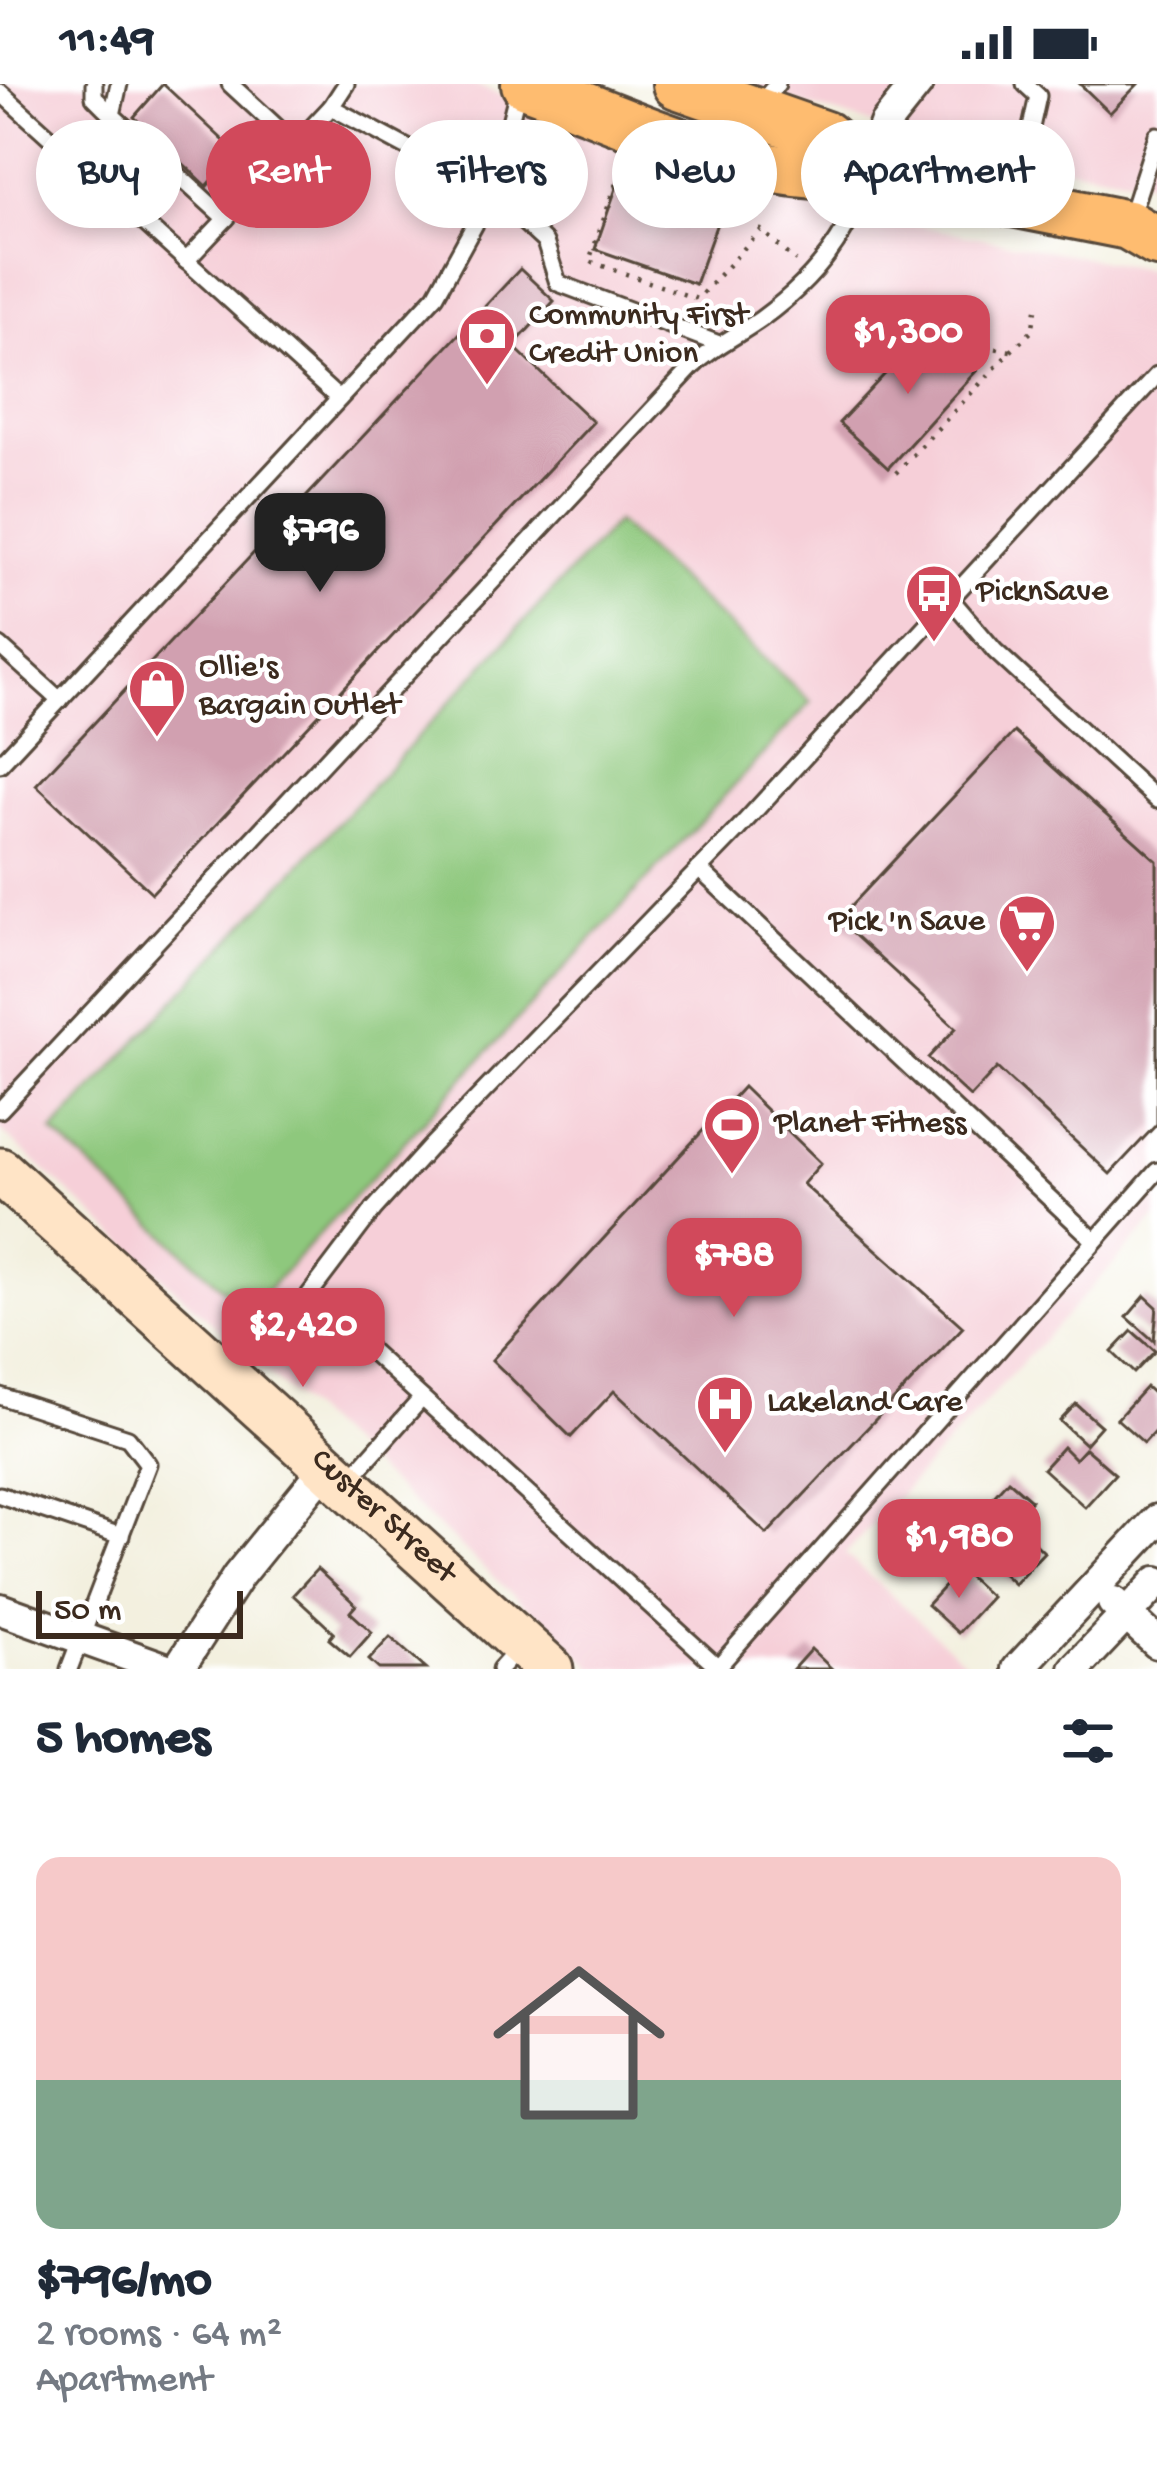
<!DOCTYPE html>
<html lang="en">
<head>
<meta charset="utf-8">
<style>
	:root { --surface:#fff; --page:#f2f2f3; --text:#1f2937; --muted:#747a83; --line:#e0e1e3; --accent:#d1495b }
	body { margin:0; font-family:"Gochi Hand",sans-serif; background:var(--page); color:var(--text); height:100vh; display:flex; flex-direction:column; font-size:45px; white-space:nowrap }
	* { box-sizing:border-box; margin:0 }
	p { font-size:39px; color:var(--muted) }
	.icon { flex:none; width:66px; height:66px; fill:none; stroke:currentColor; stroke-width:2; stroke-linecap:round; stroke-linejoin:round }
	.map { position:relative; height:1585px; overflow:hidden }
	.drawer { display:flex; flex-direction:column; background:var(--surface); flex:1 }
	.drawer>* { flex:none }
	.hud { position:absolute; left:36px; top:36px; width:1086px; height:108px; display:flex; gap:24px }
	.scale { position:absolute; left:36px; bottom:30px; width:207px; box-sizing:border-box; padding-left:12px; border:6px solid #3b2a1e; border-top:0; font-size:33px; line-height:42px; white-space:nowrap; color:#3b2a1e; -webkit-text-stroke:9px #fff; paint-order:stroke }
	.price { position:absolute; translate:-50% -102px; padding:0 27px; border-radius:24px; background:var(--accent); color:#fff; font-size:39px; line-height:78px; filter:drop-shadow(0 3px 6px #0008) }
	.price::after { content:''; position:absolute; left:50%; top:72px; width:36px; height:27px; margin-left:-18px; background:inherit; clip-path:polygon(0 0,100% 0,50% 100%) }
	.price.active { background:#222; color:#fff }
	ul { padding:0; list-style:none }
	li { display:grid; align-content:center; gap:24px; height:636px; padding:0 36px }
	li+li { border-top:3px solid var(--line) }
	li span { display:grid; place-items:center; height:372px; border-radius:24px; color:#555 }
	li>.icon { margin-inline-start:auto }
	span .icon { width:216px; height:216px; fill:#fffc; stroke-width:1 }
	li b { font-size:51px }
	h2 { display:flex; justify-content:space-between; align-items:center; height:144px; padding:0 36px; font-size:51px }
	.chip { padding:0 42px; border-radius:54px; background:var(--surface); box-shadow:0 6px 18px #0003; font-size:42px; line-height:108px }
	.chip.active { background:var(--accent); color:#fff }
	.status { display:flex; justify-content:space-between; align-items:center; height:84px; padding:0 60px; background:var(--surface); direction:ltr }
	.status svg { height:33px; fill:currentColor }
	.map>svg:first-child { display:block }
	.built { fill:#f6cfd8 }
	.green { fill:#8ec87d; stroke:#64794e; stroke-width:3 }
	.building { fill:#d1a0b0 }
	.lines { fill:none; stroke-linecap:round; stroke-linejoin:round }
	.lane-casing { stroke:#57483b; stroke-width:21 }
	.street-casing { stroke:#57483b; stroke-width:36 }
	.secondary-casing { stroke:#57483b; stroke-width:51 }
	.primary-casing { stroke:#57483b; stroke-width:54 }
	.path { stroke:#57483b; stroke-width:4.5; stroke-dasharray:3 9; stroke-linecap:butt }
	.lane { stroke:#fff; stroke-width:15 }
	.street { stroke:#fff; stroke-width:30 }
	.secondary { stroke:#ffe4c6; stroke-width:45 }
	.primary { stroke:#febc70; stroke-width:48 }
	.labels { text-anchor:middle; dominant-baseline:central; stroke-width:9; stroke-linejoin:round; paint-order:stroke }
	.poi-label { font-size:33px; fill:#3b2a1e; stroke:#fff; text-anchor:start }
	.street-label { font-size:33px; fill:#3b2a1e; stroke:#fff }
</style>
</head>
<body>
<div class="status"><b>11:49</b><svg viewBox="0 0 49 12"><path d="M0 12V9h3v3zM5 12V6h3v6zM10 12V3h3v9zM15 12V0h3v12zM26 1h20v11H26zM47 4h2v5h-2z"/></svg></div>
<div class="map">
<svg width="1157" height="1585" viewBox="0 0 1157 1585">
	<rect width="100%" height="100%" fill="#fff"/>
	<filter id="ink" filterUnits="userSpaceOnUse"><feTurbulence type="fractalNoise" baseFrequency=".00833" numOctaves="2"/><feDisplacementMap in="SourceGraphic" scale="24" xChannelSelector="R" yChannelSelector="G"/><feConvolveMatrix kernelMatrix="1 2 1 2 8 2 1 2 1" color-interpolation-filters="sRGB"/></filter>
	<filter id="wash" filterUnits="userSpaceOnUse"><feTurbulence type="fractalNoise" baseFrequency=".004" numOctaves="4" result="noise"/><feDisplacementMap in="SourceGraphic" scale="48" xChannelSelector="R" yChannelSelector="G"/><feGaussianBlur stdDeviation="2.7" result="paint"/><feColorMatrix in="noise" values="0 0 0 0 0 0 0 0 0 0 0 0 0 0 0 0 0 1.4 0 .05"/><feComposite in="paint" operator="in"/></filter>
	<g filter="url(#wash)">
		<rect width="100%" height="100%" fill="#f3f0df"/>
		<g class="built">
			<path d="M 0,0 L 472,0 L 618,56 L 893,137 L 1157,187 L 1157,1133 L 845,1470 L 973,1585 L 595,1585 L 0,1046 Z"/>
			<path d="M 738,0 L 1157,0 L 1157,99 L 944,62 Z"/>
		</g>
		<path class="green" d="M 616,438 L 811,618 L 248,1227 L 53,1048 Z"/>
		<g id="blocks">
			<g class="building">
				<path d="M 163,0 L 237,69 L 207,102 L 134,33 Z"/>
				<path d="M 1080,0 L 1138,0 L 1110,29 Z"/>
				<path d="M 620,93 L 721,128 L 695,200 L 595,165 Z"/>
				<path d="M 520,185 L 554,217 L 513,262 L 593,338 L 152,809 L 36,701 Z"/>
				<path d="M 930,242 L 977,286 L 888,384 L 839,339 Z"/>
				<path d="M 1014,648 L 1157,777 L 1157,1040 L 1110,1090 L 997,984 L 970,1013 L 928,974 L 956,944 L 838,836 Z"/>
				<path d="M 743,1003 L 821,1079 L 803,1100 L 963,1243 L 767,1450 L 614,1307 L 571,1353 L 492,1276 Z"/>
				<path d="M 1145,1212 L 1157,1223 L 1154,1257 L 1127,1233 Z"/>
				<path d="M 1132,1247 L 1155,1267 L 1134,1289 L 1112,1268 Z"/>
				<path d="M 1146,1303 L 1157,1313 L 1157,1345 L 1144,1359 L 1117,1335 Z"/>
				<path d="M 1076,1320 L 1101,1342 L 1085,1360 L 1060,1337 Z"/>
				<path d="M 1063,1363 L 1075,1375 L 1085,1364 L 1115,1390 L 1085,1423 L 1043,1385 Z"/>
				<path d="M 1008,1396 L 1031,1416 L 1012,1437 L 989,1417 Z"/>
				<path d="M 1017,1442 L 1044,1468 L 1014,1500 L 987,1475 Z"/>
				<path d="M 317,1485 L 356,1521 L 350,1528 L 372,1548 L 350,1573 L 329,1555 L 334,1549 L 293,1511 Z"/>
				<path d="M 960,1485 L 991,1513 L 958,1549 L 927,1521 Z"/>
				<path d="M 390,1553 L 426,1585 L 379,1585 L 369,1576 Z"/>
				<path d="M 811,1565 L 832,1585 L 793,1585 Z"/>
			</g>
		</g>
	</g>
	<g filter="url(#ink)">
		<use href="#blocks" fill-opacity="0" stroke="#57483b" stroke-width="3"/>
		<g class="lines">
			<defs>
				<g id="lane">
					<path d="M 94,0 L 94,13 L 112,31"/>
					<path d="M 119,0 L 112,31 L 226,135"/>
					<path d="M 230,0 L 296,61"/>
					<path d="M 346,0 L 331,23 L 492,109 L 545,158 L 558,199 L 719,260"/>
					<path d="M 0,8 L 339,315"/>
					<path d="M 757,23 L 777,0"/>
					<path d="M 1016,111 L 1038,12 L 1025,0"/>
					<path d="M 1130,134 L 1157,51"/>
					<path d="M 186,177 L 331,23"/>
					<path d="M 950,514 L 995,567 L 1157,716"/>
					<path d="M 0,562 L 60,616"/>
					<path d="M 0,680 L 436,211 L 492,109 L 519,2"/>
					<path d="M 699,785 L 1093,1155"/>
					<path d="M 0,1026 L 691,284 C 712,263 737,252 761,235 C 812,198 850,153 866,93"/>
					<path d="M 0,1312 L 128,1354 L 148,1380 L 69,1585"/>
					<path d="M 348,1397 L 422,1314"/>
					<path d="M 0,1411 L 121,1452"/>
					<path d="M 718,1583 L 309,1211 L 374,1125 L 431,1062 L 738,745 L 1157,291"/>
					<path d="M 500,1585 L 521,1562"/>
					<path d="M 716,1585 L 1157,1087"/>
				</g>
				<g id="street">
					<path d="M 867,89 L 885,40 L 917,0"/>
					<path d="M 1113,1518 L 1157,1559"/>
					<path d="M 0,1525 L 167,1585"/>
					<path d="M 178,1585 L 238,1492 L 327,1382"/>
					<path d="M 1018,1585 L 1157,1436"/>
					<path d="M 1075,1585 L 1157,1498"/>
				</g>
				<g id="secondary">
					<path id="s1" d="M 0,1087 L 550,1585"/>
				</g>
				<g id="primary">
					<path d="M 526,0 C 628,37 758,103 867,89 L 1128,141 L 1157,158"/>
					<path d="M 677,0 L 825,52 L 867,89"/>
				</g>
			</defs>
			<use href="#lane" class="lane-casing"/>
			<use href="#street" class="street-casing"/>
			<use href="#secondary" class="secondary-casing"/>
			<use href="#primary" class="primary-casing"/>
			<g class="path">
				<path d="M 616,100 L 589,177 L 697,215 L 761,146 L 796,177"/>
				<path d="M 1011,267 L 1032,247 L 1036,226"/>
				<path d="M 890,283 L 930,240 L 948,257 L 1011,267 L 893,392"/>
				<path d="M 0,1287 L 1,1288"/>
			</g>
			<use href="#lane" class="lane"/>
			<use href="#street" class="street"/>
			<use href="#secondary" class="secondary"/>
			<use href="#primary" class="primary"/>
		</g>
	</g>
	<defs>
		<symbol id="bank-pin" viewBox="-11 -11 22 30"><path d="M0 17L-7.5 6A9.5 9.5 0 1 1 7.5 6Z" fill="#d1495b" stroke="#fff"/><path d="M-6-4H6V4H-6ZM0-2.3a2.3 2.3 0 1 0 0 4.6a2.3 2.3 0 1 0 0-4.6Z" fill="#fff"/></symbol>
		<symbol id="bus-pin" viewBox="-11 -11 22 30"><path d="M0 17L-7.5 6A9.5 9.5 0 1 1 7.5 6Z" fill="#d1495b" stroke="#fff"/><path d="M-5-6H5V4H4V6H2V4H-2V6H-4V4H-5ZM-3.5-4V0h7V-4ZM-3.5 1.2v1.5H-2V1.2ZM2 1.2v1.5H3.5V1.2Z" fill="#fff"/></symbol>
		<symbol id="shop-pin" viewBox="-11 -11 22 30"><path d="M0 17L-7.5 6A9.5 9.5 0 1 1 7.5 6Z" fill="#d1495b" stroke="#fff"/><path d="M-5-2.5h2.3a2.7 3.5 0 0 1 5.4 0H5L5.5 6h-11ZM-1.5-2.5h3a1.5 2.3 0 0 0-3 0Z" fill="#fff"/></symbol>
		<symbol id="supermarket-pin" viewBox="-11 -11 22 30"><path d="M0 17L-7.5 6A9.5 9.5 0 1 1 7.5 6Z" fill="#d1495b" stroke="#fff"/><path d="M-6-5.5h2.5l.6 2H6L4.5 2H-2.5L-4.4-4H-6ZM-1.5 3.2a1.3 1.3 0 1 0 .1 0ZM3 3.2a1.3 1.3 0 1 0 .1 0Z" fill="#fff"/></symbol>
		<symbol id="stadium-pin" viewBox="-11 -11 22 30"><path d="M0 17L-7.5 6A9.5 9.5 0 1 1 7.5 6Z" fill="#d1495b" stroke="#fff"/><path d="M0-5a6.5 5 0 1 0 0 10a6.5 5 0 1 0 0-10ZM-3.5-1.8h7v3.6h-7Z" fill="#fff"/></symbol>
		<symbol id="hospital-pin" viewBox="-11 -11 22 30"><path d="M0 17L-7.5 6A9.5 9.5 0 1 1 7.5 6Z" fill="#d1495b" stroke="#fff"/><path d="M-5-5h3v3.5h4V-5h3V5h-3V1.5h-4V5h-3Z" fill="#fff"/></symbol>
	</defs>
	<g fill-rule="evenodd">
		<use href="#bank-pin" x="454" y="219" width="66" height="90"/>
		<use href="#bus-pin" x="901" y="476" width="66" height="90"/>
		<use href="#shop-pin" x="124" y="571" width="66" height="90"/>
		<use href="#supermarket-pin" x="994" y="806" width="66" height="90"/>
		<use href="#stadium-pin" x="699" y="1008" width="66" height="90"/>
		<use href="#hospital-pin" x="692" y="1287" width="66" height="90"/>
	</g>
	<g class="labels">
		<g class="poi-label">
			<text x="529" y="233">Community First<tspan x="529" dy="38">Credit Union</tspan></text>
			<text x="976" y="509">PicknSave</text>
			<text x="199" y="585">Ollie's<tspan x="199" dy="38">Bargain Outlet</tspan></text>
			<text x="985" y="839" text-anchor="end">Pick 'n Save</text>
			<text x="774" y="1041">Planet Fitness</text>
			<text x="767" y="1320">Lakeland Care</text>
		</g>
		<g class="street-label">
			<text stroke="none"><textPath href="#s1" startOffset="516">Custer Street</textPath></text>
		</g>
	</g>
</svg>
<div class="scale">50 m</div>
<b class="price" style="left:908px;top:313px">$1,300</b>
<b class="price active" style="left:320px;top:511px">$796</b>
<b class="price" style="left:734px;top:1236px">$788</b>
<b class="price" style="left:303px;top:1306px">$2,420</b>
<b class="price" style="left:959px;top:1517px">$1,980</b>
<div class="hud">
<a class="chip">Buy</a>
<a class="chip active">Rent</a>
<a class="chip">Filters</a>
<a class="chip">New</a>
<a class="chip">Apartment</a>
</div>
</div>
<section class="drawer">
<h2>5 homes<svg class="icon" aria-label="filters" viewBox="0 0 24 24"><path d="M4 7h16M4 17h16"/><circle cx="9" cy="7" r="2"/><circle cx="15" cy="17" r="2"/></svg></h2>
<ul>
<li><span style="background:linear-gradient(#f6c9c9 60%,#7fa58c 0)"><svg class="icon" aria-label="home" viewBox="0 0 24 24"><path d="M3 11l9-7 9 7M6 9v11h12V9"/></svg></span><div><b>$796/mo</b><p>2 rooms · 64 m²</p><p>Apartment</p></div></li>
</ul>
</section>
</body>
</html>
